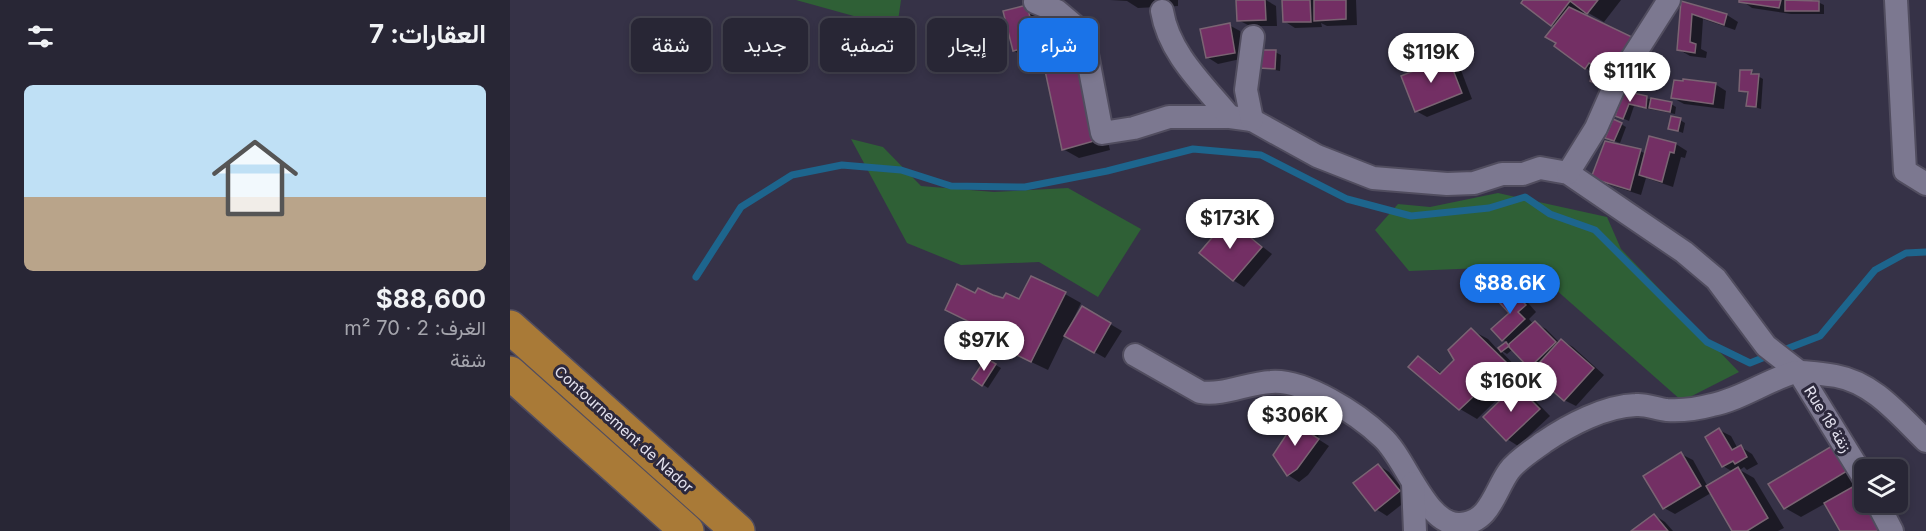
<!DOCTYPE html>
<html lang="ar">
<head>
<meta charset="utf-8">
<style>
	:root { --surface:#282635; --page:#343241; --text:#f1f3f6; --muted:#a5a5ad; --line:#444350; --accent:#1a73e8 }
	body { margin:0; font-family:Inter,Vazirmatn,sans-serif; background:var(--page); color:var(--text); direction:rtl; height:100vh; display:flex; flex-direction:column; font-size:22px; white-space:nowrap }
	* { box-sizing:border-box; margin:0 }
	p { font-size:20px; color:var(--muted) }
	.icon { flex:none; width:33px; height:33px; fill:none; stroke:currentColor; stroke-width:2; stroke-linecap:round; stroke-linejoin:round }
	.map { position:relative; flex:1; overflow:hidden; direction:ltr }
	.panel { display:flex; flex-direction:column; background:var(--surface); width:510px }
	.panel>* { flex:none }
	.hud { position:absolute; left:18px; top:18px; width:570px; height:54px; direction:rtl; display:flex; gap:12px }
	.tools { position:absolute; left:1344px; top:459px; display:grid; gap:12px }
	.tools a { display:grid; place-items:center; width:54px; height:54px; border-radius:9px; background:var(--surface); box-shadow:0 3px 9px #0003,0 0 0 2px var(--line); font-size:30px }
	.price { position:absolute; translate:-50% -51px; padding:0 14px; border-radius:21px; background:#fff; color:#222; font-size:20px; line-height:39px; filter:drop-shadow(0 2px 3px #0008) }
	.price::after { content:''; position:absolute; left:50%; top:36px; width:18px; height:14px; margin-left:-9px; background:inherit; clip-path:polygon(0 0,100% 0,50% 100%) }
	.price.current { background:var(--accent); color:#fff }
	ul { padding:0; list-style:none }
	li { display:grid; align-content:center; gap:12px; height:318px; padding:0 24px }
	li+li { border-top:2px solid var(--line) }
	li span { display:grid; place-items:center; height:186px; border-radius:9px; color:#555 }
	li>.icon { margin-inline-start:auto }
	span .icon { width:108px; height:108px; fill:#fffc; stroke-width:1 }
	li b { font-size:26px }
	h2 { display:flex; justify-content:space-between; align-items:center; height:72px; padding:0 24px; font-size:26px }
	.tag { padding:0 21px; border-radius:9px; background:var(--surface); box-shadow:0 3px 9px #0003,0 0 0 2px var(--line); font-size:21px; line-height:54px }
	.tag.current { background:var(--accent); color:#fff }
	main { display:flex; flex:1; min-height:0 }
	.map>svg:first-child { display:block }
	.green { fill:#2f6036 }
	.shadow { fill:#0007 }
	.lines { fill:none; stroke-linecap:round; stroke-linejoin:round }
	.stream { stroke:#1d658d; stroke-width:7 }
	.building { fill:#732f64; stroke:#7a6473; stroke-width:1.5 }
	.street-casing { stroke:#514d5f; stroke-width:26 }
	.highway-casing { stroke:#514d5f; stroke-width:36 }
	.street { stroke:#7c7890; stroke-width:22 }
	.highway { stroke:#a97a37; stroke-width:33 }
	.labels { text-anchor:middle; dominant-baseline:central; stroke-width:6; stroke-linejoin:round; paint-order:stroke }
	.street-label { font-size:15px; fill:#e3e1ee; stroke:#2c283c }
</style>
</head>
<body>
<main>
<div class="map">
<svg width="1416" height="531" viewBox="0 0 1416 531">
	<rect width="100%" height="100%" fill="#363247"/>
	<g class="green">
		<path d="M 286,0 L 391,0 L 387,28 Z"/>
		<path d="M 341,139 L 373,147 L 411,186 L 484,192 L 558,188 L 631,229 L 588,297 L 529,262 L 451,265 L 397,243 Z"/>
		<path d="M 988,193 L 1097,217 L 1111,249 L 1229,372 L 1172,401 L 1019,266 L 899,271 L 865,230 L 888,204 L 920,207 Z"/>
	</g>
	<g class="shadow">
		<path d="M 600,0 L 668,0 L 668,6 L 628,8 L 617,1 Z"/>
		<path d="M 728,0 L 761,0 L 756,0 L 766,6 L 767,26 L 740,26 L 728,20 Z"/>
		<path d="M 774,0 L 846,0 L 847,25 L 817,26 L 811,23 L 812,27 L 785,28 L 774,21 Z"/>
		<path d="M 1015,0 L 1111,0 L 1094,22 L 1075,11 L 1072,15 L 1122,39 L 1114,93 L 1161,104 L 1166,107 L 1165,114 L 1124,106 L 1119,121 L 1112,118 L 1114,97 L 1076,68 L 1045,26 Z"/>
		<path d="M 1231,0 L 1284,0 L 1293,5 L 1293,0 L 1304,0 L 1314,5 L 1314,14 L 1281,14 L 1242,8 Z"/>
		<path d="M 1172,3 L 1217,15 L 1228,22 L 1225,30 L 1193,19 L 1191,49 L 1197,52 L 1196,58 L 1180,56 L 1168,49 Z"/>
		<path d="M 517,6 L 528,13 L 537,47 L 592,117 L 600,150 L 569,158 L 553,149 L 533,53 L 515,57 L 504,51 Z"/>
		<path d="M 719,25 L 730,31 L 735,58 L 708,64 L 697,57 Z"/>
		<path d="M 765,52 L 771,55 L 770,71 L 751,67 Z"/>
		<path d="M 937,59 L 949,65 L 962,99 L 917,117 L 906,111 Z"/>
		<path d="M 1241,72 L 1253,79 L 1251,109 L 1238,105 L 1239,94 L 1231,90 Z"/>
		<path d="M 1205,84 L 1216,91 L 1214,109 L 1174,104 L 1163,98 Z"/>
		<path d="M 1170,120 L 1175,123 L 1173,133 L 1160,128 Z"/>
		<path d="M 1111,124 L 1116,127 L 1110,143 L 1102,140 Z"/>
		<path d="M 1166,144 L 1177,151 L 1175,158 L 1171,157 L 1163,187 L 1136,178 L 1131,195 L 1094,183 L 1083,177 L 1130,151 L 1136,154 Z"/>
		<path d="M 719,221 L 762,254 L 734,287 L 723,280 Z"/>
		<path d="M 1001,291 L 1013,297 L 1026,312 L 1019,319 L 1024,325 L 1025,323 L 1036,329 L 1050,343 L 1051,340 L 1063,347 L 1094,375 L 1066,406 L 1054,400 L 1003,349 L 997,354 L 989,349 L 1013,374 L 967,419 L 950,409 L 900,367 L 909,358 L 933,374 L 946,360 L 961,330 L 978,339 L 988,350 L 998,342 L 993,340 L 1002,313 Z"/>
		<path d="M 555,294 L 571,303 L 561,324 L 563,325 L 573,308 L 612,331 L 595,358 L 555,335 L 538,370 L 490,347 L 477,330 L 466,295 L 510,301 Z"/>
		<path d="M 477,360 L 491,368 L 478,388 L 464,379 Z"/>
		<path d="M 1007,387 L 1018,393 L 1040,416 L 1008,446 L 997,439 Z"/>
		<path d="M 789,419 L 809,432 L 808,439 L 819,446 L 798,475 L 789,482 L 778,475 Z"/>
		<path d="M 1209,430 L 1221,436 L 1228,449 L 1231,447 L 1242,454 L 1248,464 L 1237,470 L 1234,467 L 1230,470 L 1244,478 L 1274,528 L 1268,531 L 1224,531 L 1201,493 L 1165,514 L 1154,508 L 1171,454 L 1183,460 L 1198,487 L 1223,472 L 1213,466 Z"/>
		<path d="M 1322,447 L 1352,481 L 1344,486 L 1354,491 L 1354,502 L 1332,531 L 1316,503 L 1291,517 L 1275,508 Z"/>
		<path d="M 868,465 L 879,472 L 900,498 L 877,516 L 866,509 Z"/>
		<path d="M 1144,515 L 1155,522 L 1163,531 L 1124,531 Z"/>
	</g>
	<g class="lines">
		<g class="stream">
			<path d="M 186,277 L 231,207 L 282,175 L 332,165 L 391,170 L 441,186 L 515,187 L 597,171 L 683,149 L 751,155 L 837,199 L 901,216 L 979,208 L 1015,197 L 1040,214 L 1085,230 L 1197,342 L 1240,363 L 1260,355"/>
			<path d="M 1271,351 L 1310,336 L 1365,270 L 1396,253 L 1416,252"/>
		</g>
	</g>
	<g class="building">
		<path d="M 726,0 L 755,0 L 756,20 L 727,21 Z"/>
		<path d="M 772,0 L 800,0 L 801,22 L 773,22 Z"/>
		<path d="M 804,0 L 836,0 L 836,19 L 804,21 Z"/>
		<path d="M 1013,0 L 1088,0 L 1077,14 L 1060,1 L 1041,26 L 1011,3 Z"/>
		<path d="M 1229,0 L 1271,0 L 1269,8 L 1229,2 Z"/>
		<path d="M 1275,0 L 1309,1 L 1309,11 L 1275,11 Z"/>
		<path d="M 1171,1 L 1217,14 L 1214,25 L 1182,14 L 1180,42 L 1186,44 L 1185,53 L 1167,50 Z"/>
		<path d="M 517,5 L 527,45 L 503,51 L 493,11 Z"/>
		<path d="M 1059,7 L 1122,37 L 1095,88 L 1080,81 L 1085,67 L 1079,63 L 1075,69 L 1044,46 L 1046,43 L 1035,37 Z"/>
		<path d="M 720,23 L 725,53 L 696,58 L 690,29 Z"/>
		<path d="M 565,39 L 584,141 L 552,150 L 530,47 Z"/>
		<path d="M 750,50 L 766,50 L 765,69 L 749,68 Z"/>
		<path d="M 938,57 L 952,93 L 905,112 L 891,76 Z"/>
		<path d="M 1230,70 L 1242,70 L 1241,74 L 1249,74 L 1246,107 L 1236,106 L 1238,92 L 1229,91 Z"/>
		<path d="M 1173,79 L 1206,83 L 1203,104 L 1161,98 L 1164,80 L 1173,81 Z"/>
		<path d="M 1114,91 L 1137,96 L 1136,108 L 1119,104 L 1113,119 L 1105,116 Z"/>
		<path d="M 1141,98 L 1162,102 L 1160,112 L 1139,108 Z"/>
		<path d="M 1161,116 L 1171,118 L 1168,131 L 1158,129 Z"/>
		<path d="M 1103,119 L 1112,123 L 1104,141 L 1095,138 Z"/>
		<path d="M 1139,136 L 1166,143 L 1164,153 L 1160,152 L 1152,182 L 1129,175 Z"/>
		<path d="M 1095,141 L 1131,149 L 1120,190 L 1081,178 Z"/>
		<path d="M 718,219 L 752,247 L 723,281 L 689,253 Z"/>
		<path d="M 521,276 L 556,292 L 521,362 L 472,338 L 476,330 L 435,310 L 447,284 L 465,293 L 468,288 L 483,295 L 493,298 L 496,293 L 509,299 Z"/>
		<path d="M 1001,289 L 1016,305 L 1008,312 L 1015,319 L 992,341 L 981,329 L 999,313 L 988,301 Z"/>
		<path d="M 572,306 L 601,323 L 584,353 L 554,336 Z"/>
		<path d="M 1025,321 L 1046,342 L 1019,368 L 999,347 L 999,344 Z"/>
		<path d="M 961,328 L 998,364 L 949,410 L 898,367 L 908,356 L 930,374 L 944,360 L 938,350 Z"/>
		<path d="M 1051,339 L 1084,368 L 1054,401 L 1021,372 Z"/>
		<path d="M 996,342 L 999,346 L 991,352 L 988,348 Z"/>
		<path d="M 476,358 L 486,364 L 472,386 L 462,379 Z"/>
		<path d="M 1006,385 L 1030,409 L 996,441 L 973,417 Z"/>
		<path d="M 788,417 L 799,424 L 798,432 L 809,439 L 787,469 L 777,476 L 763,455 Z"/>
		<path d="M 1209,428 L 1222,450 L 1231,445 L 1237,457 L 1225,464 L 1223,461 L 1212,467 L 1195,437 Z"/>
		<path d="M 1322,446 L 1337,471 L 1274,509 L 1258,484 Z"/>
		<path d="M 1171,452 L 1191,486 L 1153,509 L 1133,476 Z"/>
		<path d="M 868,464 L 890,491 L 865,511 L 843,483 Z"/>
		<path d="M 1228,467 L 1258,518 L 1237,531 L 1222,531 L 1196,486 Z"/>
		<path d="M 1346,485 L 1356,502 L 1370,531 L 1330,531 L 1314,503 Z"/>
		<path d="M 1144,514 L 1158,531 L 1121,531 Z"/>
	</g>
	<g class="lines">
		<defs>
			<g id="street">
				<path d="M 1386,0 L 1395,171 L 1416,184"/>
				<path d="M 525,2 L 547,11 L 573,33 L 592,133 L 624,128 L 659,117 L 720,117 L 742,120 L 807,156 L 863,178 L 937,184 L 964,183 L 992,174 L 1013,174 L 1030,168 L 1058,173 L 1174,252 L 1206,279 L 1256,346 L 1288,371 L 1354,478"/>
				<path d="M 652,11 C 659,54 694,85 720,117"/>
				<path d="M 742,120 L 736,90 L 743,37"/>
				<path d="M 1058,173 L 1086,128 L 1105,85 L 1159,0"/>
				<path d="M 625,355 L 690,392 C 713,396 737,383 761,382 C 794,379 848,414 872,437 C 896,458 916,526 950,524 C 980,523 985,490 999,471 C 1007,460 1023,450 1034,442 C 1059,425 1095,406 1126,405 C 1136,404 1147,409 1157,410 C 1172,411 1187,409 1202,405 C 1232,399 1257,380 1286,372 C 1291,371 1320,375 1326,376 C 1364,383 1389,415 1416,441"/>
				<path d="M 903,483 L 905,531"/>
				<path d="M 1367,502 L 1382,531"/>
			</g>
			<g id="highway">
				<path d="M 0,327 L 228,531"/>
				<path d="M 0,373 L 177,531"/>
			</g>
		</defs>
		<use href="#street" class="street-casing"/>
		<use href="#highway" class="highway-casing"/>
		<use href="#street" class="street"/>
		<use href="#highway" class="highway"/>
	</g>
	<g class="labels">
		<g class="street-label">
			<text transform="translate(1318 419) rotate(58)">Rue 18 زنقة</text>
			<text transform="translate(114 429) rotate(42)">Contournement de Nador</text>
		</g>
	</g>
</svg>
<div class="tools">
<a><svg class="icon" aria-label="layers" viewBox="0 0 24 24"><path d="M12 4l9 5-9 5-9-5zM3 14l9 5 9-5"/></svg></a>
</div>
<b class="price" style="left:921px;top:84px">$119K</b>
<b class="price" style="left:1120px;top:103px">$111K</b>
<b class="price" style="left:720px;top:250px">$173K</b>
<b class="price current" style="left:1000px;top:315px">$88.6K</b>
<b class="price" style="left:474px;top:372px">$97K</b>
<b class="price" style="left:1001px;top:413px">$160K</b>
<b class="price" style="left:785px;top:447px">$306K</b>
<div class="hud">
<a class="tag current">شراء</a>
<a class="tag">إيجار</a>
<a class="tag">تصفية</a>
<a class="tag">جديد</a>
<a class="tag">شقة</a>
</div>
</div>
<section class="panel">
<h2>العقارات: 7<svg class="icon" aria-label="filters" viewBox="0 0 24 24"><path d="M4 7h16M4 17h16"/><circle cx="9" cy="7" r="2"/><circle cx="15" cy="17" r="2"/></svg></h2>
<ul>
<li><span style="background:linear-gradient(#bfe0f5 60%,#b9a48a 0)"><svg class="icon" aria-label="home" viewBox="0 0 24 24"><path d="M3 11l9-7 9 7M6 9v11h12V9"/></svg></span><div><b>$88,600</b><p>الغرف: 2 · 70 m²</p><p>شقة</p></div></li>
</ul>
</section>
</main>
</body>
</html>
